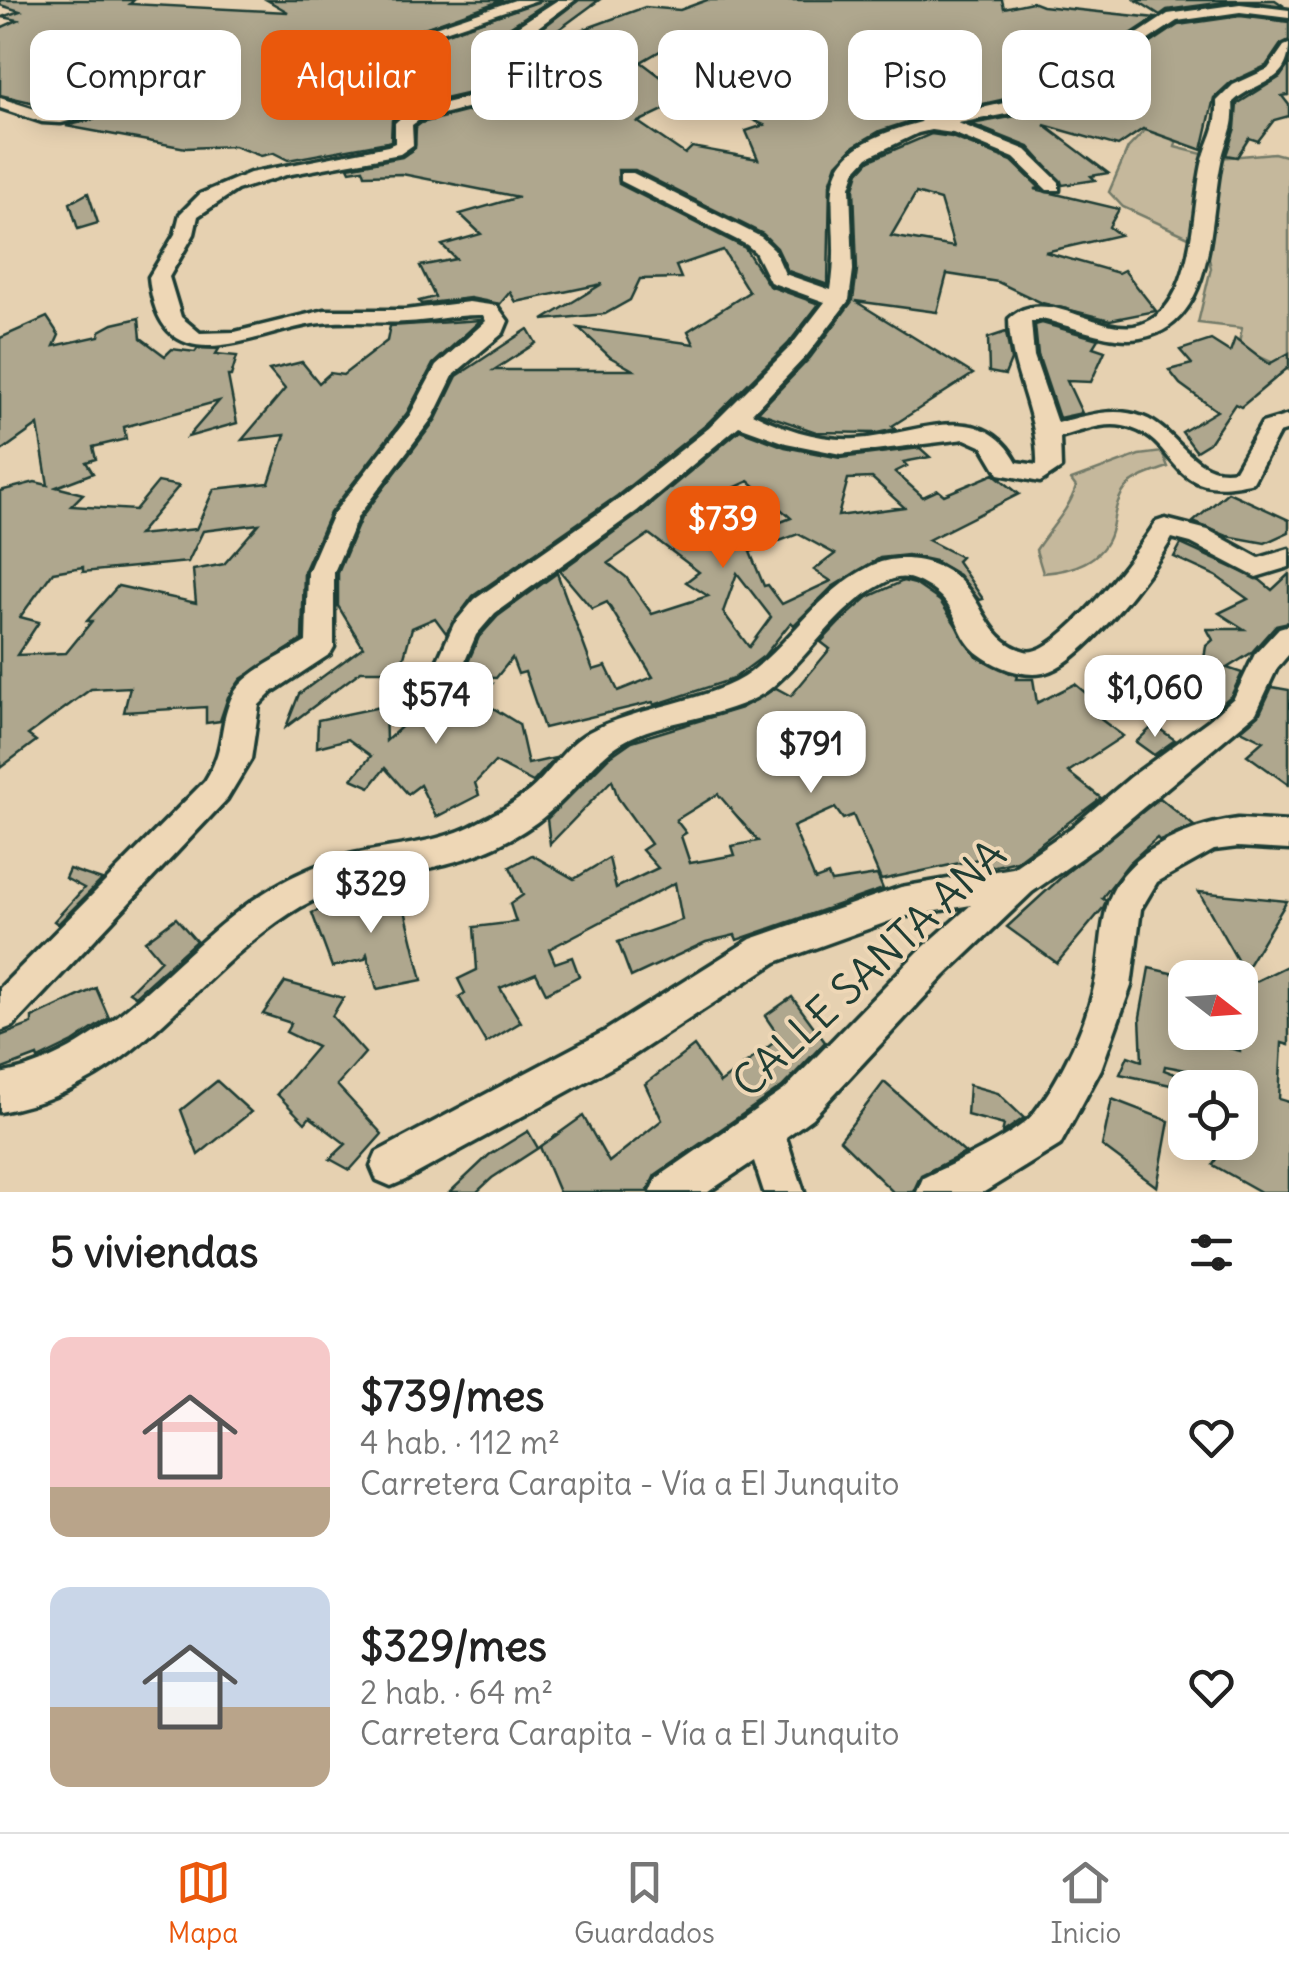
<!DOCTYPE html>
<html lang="es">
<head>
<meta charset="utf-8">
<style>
	:root { --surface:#fff; --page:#f2f2f2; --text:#222; --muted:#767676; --line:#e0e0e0; --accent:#ea580c }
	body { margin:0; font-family:Delius,sans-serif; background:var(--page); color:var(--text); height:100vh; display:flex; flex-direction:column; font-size:38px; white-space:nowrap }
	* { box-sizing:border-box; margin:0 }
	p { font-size:32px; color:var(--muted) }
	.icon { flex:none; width:55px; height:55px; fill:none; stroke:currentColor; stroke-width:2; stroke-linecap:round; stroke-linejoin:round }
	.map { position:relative; height:1192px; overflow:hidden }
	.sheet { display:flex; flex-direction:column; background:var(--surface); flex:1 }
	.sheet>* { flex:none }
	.banner { position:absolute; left:30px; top:30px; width:1230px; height:90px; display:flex; gap:20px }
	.needle { width:65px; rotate:107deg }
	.tools { position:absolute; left:1168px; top:960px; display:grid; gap:20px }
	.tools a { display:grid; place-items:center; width:90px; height:90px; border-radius:20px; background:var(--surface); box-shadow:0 5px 25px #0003; font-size:50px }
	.price { position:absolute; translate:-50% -85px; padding:0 22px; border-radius:20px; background:#fff; color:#222; font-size:32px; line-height:65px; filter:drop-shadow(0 2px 5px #0008) }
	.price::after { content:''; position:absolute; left:50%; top:60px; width:30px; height:22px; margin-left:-15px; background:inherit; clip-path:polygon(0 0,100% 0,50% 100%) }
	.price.active { background:var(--accent); color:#fff }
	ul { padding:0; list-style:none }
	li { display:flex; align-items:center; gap:30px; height:250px; padding:0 50px }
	li span { display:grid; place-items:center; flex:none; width:280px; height:200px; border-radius:20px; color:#555 }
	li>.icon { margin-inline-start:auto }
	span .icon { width:120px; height:120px; fill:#fffc; stroke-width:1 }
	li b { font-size:42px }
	h2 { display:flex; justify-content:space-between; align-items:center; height:120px; padding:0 50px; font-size:42px }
	.chip { padding:0 35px; border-radius:20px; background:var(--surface); box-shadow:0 5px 25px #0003; font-size:35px; line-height:90px }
	.chip.active { background:var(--accent); color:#fff }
	.dock { display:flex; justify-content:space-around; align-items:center; height:140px; border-top:2px solid var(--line); background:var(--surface); font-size:28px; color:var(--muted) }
	.dock a { display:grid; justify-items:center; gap:5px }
	.dock .active { color:var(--accent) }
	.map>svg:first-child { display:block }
	.green { fill:#c5b89c; stroke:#727a68; stroke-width:2.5 }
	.building { fill:#afa78e; stroke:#1f3d34; stroke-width:2.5; fill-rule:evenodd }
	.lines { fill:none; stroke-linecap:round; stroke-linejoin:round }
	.minor-casing { stroke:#1f3d34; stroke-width:7 }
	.minor { fill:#eed7b6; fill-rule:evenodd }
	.labels { text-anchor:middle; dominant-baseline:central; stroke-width:8; stroke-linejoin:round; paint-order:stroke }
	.near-street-label { font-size:42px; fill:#1f3d34; stroke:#eed7b6 }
</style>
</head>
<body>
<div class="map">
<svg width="1289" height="1192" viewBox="0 0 1289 1192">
	<rect width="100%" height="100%" fill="#e6d1b1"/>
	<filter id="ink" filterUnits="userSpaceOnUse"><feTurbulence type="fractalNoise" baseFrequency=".01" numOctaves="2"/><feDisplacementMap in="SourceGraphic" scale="20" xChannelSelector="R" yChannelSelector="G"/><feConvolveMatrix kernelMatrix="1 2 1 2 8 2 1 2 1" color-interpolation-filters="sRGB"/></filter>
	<g filter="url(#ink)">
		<g class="green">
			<path d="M 1155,120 L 1177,139 L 1175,147 L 1218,158 L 1274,153 L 1289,157 L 1289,370 L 1238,347 L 1242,328 L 1198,323 L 1211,268 L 1206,245 L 1123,207 L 1109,192 L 1128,148 Z"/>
			<path d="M 1162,452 L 1168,467 C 1155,472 1135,477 1126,488 C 1115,501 1115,516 1111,532 C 1103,561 1071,571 1043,573 L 1036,550 C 1050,528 1068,512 1076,487 L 1071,480 L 1139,455 Z"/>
		</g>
		<g class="building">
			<path d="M 0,0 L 134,0 L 130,4 L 288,12 L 267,0 L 503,0 L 399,37 L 401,42 L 414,45 L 541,0 L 551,0 L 497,35 L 480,52 L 481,58 L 513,83 L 406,108 L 392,120 L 391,141 L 387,142 L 288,160 L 274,153 L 261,156 L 234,146 L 186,148 L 66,126 L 220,88 L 225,80 L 215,73 L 61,109 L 0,95 L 0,28 L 18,20 L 2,17 L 20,11 L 0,5 Z"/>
			<path d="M 579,0 L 599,0 L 535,47 L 645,7 L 680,10 L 707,0 L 1002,0 L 1004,8 L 1032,2 L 1042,6 L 1155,18 L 1102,53 L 1086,81 L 938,114 L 873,57 L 856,57 L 856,69 L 914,120 L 880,131 L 854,146 L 837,164 L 830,184 L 828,285 L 788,271 L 777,248 L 763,234 L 635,170 L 618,170 L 619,184 L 745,248 L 769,286 L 819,304 L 788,344 L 706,425 L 617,496 L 473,596 L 446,633 L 435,618 L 412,628 L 400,671 L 361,671 L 286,727 L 299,694 L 363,647 L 338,606 L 338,573 L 361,518 L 436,419 L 457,376 L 528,329 L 536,343 L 494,370 L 633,370 L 610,357 L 579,328 L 694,344 L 688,331 L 749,292 L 723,250 L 676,266 L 681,278 L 640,279 L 630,300 L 605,314 L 543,320 L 602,284 L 516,302 L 510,292 L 500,304 L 470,298 L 421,304 L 419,301 L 435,297 L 420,266 L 456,259 L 442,245 L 481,234 L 460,214 L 519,197 L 402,174 L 365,175 L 363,169 L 350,171 L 348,167 L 402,157 L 415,148 L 416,127 L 421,123 L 536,94 L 542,83 L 531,70 L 507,55 ZM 674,43 L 720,74 L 669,83 L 641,62 ZM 733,86 L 738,113 L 764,125 L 746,131 L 758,159 L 692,147 L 685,154 L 638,122 L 701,92 L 709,95 Z"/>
			<path d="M 1136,0 L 1275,0 L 1284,6 L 1239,0 L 1167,10 L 1160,15 Z"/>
			<path d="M 1240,16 L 1289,22 L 1289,40 L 1281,44 L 1266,66 L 1231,82 L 1214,98 L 1202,150 L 1143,129 L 1118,146 L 1044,125 L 1108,173 L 1091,176 L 1095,180 L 1063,185 L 1029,147 L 971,124 L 1039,112 L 1102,94 L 1118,65 L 1178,25 Z"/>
			<path d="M 1289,64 L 1289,95 L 1282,96 L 1289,105 L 1289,116 L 1274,120 L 1258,141 L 1249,138 L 1237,157 L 1226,155 L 1235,128 L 1237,104 L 1280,77 Z"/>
			<path d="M 931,134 L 952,137 L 1012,161 L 1040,188 L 1035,189 L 1119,209 L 1109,227 L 1120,235 L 1045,252 L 1118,273 L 1124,270 L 1156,311 L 1110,320 L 1042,303 L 998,282 L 947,274 L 937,312 L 855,301 L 973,374 L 892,426 L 896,429 L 877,433 L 816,432 L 758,412 L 810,358 L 853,300 L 857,270 L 854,188 L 859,172 L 870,160 ZM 916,193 L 940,200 L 954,247 L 891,236 Z"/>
			<path d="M 88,193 L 98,223 L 78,229 L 70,203 Z"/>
			<path d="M 47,317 L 59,335 L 54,346 L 99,336 L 100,331 L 113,324 L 139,318 L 141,338 L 165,356 L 172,349 L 195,352 L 198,348 L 219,349 L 216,354 L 237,356 L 231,376 L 228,376 L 237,423 L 188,437 L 219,401 L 124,427 L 126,439 L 93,447 L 96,459 L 86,462 L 93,473 L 56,487 L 83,494 L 71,506 L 135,510 L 158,482 L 179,486 L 138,535 L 196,529 L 214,489 L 269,483 L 285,435 L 242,440 L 285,389 L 269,370 L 302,362 L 319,383 L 330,373 L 343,375 L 387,341 L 390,326 L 481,320 L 433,364 L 407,413 L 330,513 L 304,572 L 302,640 L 241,679 L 228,697 L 220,721 L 206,723 L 206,707 L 124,712 L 130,687 L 91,689 L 28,735 L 36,741 L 0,768 L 0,491 L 35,482 L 48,485 L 38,425 L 0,452 L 0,338 ZM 259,524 L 224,564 L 193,570 L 196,603 L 118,586 L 87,621 L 92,621 L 66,653 L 17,655 L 39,622 L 20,617 L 53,572 L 83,567 L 83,572 L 188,562 L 203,531 Z"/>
			<path d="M 1042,323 L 1098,339 L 1093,347 L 1105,351 L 1091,382 L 1067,381 L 1082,413 L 1059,418 L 1038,355 L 1035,325 Z"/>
			<path d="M 1006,332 L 1011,360 L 1005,375 L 989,372 L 988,338 Z"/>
			<path d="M 1235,338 L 1269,364 L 1289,353 L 1289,367 L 1241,407 L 1235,404 L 1209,443 L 1196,451 L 1182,432 L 1217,411 L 1180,384 L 1169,370 L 1192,364 L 1180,350 L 1211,340 L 1230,352 Z"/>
			<path d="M 740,430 L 785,447 L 840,458 L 920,448 L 930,457 L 903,462 L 907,466 L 895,472 L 923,497 L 938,490 L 944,495 L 994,474 L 1019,494 L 928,540 L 961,557 L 957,561 L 983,599 L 979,600 L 959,575 L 935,561 L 908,555 L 880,558 L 832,587 L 794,625 L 791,622 L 764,656 L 733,679 L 654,705 L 653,702 L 544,728 L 525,672 L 518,674 L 512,658 L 496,678 L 454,676 L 464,671 L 479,637 L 498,616 L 557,573 L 593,670 L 606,666 L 618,691 L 653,677 L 607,602 L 592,609 L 560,571 L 639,514 ZM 872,478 L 904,507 L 838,516 L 848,479 ZM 749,481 L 791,518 L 731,541 L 694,506 ZM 649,534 L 699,572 L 686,582 L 708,596 L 652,614 L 626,577 L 608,563 ZM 798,534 L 835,554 L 814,570 L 831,581 L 782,604 L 768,585 L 764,586 L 750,552 ZM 737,573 L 771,617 L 749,647 L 723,612 Z"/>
			<path d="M 1228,492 L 1289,520 L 1289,532 L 1265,543 L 1227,536 L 1193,522 Z"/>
			<path d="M 1181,544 L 1260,580 L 1272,590 L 1289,574 L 1289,622 L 1276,625 L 1251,653 L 1227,668 L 1242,673 L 1231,696 L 1209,715 L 1197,709 L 1202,669 L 1209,664 L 1204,659 L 1206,646 L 1213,640 L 1207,629 L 1244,629 L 1219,613 L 1248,599 L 1216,576 L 1174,557 Z"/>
			<path d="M 903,581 L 915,584 L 940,601 L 977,657 L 1017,676 L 1016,679 L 1033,679 L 1037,703 L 1075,684 L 1100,705 L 1091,712 L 1123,736 L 1068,772 L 1101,798 L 1017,861 L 987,868 L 983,858 L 881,880 L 853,815 L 843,819 L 835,808 L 793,827 L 815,880 L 828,875 L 831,882 L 877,875 L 883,889 L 737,940 L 735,935 L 706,942 L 631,977 L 618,942 L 682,920 L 675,883 L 549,949 L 555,963 L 572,957 L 579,976 L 546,993 L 536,973 L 500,988 L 521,1022 L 486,1043 L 459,997 L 465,993 L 458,979 L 477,970 L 474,927 L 516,922 L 510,904 L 523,895 L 510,867 L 532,855 L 574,879 L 609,858 L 616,888 L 658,868 L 642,850 L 651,844 L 618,798 L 612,780 L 550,844 L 547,819 L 609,757 L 632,741 L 741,708 L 776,688 L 791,696 L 830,649 L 821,642 L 840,622 L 868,597 ZM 718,794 L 758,841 L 732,846 L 735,855 L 690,863 L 681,836 L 686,833 L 676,820 Z"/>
			<path d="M 1144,666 L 1172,682 L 1161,696 L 1131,680 Z"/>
			<path d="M 492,684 L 480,700 L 519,724 L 528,764 L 555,758 L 533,782 L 495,762 L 475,783 L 479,795 L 436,817 L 420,785 L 408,794 L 385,768 L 370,787 L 352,779 L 371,756 L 348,739 L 317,747 L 318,720 L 385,706 L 386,741 L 436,695 Z"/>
			<path d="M 1272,687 L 1289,690 L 1289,785 L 1247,755 L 1263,741 L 1241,730 L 1259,715 Z"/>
			<path d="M 1154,725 L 1175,740 L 1154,755 L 1136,742 Z"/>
			<path d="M 1160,798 L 1194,826 L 1160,841 L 1157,838 L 1129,863 L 1102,898 L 1106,901 L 1103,908 L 1057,963 L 1007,927 L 1066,873 Z"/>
			<path d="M 69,869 L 102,880 L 58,924 L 54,921 L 84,888 L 65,878 Z"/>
			<path d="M 385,882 L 396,906 L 403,902 L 422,980 L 377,989 L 367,954 L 365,959 L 332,967 L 312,913 Z"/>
			<path d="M 1199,892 L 1287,901 L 1244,972 Z"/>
			<path d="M 176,918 L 196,941 L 135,996 L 129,992 L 161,960 L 145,941 Z"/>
			<path d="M 1289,965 L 1289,1045 L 1282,1043 L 1279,1099 L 1289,1102 L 1289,1192 L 1261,1192 L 1213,1165 L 1224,1142 L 1240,1142 L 1240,1088 L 1212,1088 L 1213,1075 L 1165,1066 L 1164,1070 L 1183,1077 L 1180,1087 L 1120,1074 L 1128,1056 L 1142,1061 L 1140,1017 L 1149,968 L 1184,976 L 1179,1025 L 1185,1026 L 1185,1032 L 1194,1032 L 1194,1039 L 1240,1051 L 1240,989 Z"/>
			<path d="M 285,982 L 343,998 L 332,1016 L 365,1053 L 337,1085 L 382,1134 L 350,1170 L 330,1159 L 346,1144 L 310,1117 L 305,1123 L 277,1094 L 317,1047 L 286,1032 L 291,1023 L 263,1014 Z"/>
			<path d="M 96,988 L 109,1018 L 73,1042 L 38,1059 L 37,1056 L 0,1070 L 0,1036 L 32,1024 L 32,1018 Z"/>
			<path d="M 792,997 L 825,1042 L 782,1087 L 655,1175 L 647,1192 L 559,1192 L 540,1147 L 583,1116 L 609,1162 L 662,1120 L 645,1084 L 694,1046 L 720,1083 L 780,1038 L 765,1016 Z"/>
			<path d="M 217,1081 L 251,1112 L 198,1155 L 181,1110 Z"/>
			<path d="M 884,1082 L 965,1153 L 921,1175 L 913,1192 L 893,1192 L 840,1140 Z"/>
			<path d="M 969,1085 L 998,1093 L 1024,1118 L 1002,1133 L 1004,1125 L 967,1115 Z"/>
			<path d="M 1112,1099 L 1169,1121 L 1157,1187 L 1102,1146 Z"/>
			<path d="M 528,1131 L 538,1148 L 492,1178 L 477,1192 L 450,1192 L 489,1155 Z"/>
		</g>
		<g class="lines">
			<defs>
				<g id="minor">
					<path d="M 515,0 L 537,0 L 415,41 L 402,38 Z"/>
					<path d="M 558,0 L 575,0 L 500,55 L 529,73 L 539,85 L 533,91 L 419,120 L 412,125 L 413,145 L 400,154 L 286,175 L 237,190 L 198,216 L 194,234 L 169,277 L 181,317 L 200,333 L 235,332 L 325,310 L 405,310 L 469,302 L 497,306 L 508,321 L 503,333 L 454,374 L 433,417 L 358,516 L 334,572 L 334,647 L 330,654 L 272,692 L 259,705 L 251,759 L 227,799 L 13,1026 L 0,1031 L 0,988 L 205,781 C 226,747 218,730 231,699 C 242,673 283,656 306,642 L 308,572 L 333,514 L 410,415 L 436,366 L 486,321 L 483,315 C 457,314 432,321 406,322 C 375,324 344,319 313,324 C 247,335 160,387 149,277 L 175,234 L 180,214 L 200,194 L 250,173 L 388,146 L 395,143 L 395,123 L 407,112 L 521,85 L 483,55 L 499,38 Z"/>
					<path d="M 1240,4 L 1289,10 L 1289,18 L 1240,12 L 1177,21 L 1115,62 L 1101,90 L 1038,108 L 958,123 L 1026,150 L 1059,182 L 1059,190 L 1047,190 L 1014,158 L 953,133 L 931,130 L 918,133 L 868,157 L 856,170 L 850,187 L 853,270 L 849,300 L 807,355 L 752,413 C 784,429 820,441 856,439 C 913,436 981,396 1017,462 L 1037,465 C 1039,414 1009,370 1009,319 C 1043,285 1094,332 1134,326 C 1197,315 1191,206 1203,160 C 1210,135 1218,128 1217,101 L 1233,85 L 1268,69 L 1284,46 L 1289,44 C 1289,85 1258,79 1233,102 C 1235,132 1226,136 1221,162 C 1209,218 1216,326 1140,338 C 1110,343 1072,326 1042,319 L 1031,322 L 1034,356 L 1057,423 C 1085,416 1114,406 1143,417 C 1178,430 1194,479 1235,470 L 1262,423 L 1289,415 L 1289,430 L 1279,433 L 1253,482 C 1164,505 1182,437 1123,426 C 1102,422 1079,432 1060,437 L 1061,468 L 1040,482 L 999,474 L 983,447 L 965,439 L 841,454 L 786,443 L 739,426 L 637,511 L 495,613 L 476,635 L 461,670 L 451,673 L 441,670 L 437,662 L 454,624 L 475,599 L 619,499 L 709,428 L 791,346 L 825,302 L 770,282 L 755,252 L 747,245 L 621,181 L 621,173 L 633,173 L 761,237 L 774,249 L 785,274 L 831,290 C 846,198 794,155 921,122 L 859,66 L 859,60 L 871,60 L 937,118 L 1089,84 L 1104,56 L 1168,14 Z"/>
					<path d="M 213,76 L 221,81 L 219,84 L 61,123 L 42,122 L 0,108 L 0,98 L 44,112 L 61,113 Z"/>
					<path d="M 1165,519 L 1208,530 L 1259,558 L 1289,549 L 1289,567 L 1256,577 L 1191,543 L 1172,538 C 1152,573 1082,665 1043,673 C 1022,677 996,667 979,654 C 951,632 964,603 917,581 C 904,575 894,577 882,584 C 835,609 811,655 772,687 C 736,717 670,718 630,738 C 594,756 578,790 547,814 C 533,826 513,838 496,846 C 429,878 351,873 289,914 C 183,984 136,1087 0,1112 L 0,1074 C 111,1054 173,951 264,893 C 289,877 326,860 354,854 C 395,845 442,843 479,822 C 494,814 511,806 524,795 C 548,778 563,746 589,732 C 635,707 713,701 751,672 C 794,638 817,594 869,567 C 899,551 944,560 966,587 C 986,611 991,642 1025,651 C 1057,660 1140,548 1156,522 Z"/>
					<path d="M 1289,625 L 1289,654 L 1277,668 L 1256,713 L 1095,848 L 1032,892 L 944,976 L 812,1118 L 786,1137 L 804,1192 L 764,1192 L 754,1161 L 708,1192 L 651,1192 L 657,1178 L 784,1090 L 918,952 L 971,905 L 901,917 L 776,962 L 631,1057 L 405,1180 L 391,1186 L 377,1180 L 371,1166 L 377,1152 L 605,1031 L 751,939 L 901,887 L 1013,868 L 1071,828 L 1131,777 L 1209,720 L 1234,698 L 1255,654 L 1279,628 Z"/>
					<path d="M 1238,819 L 1289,822 L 1289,850 L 1238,847 L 1214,850 L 1157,882 L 1141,909 L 1131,986 L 1101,1069 L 1060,1145 L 984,1192 L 917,1192 L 923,1178 C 948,1166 1019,1134 1034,1113 C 1061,1078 1086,1027 1095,983 C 1101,958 1100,932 1107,907 C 1121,853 1187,826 1238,819 Z"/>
				</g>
			</defs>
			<use href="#minor" class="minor-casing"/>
			<use href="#minor" class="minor"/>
		</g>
	</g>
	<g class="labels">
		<g class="near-street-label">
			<text transform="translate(869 968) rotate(-43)">CALLE SANTA ANA</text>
		</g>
	</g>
</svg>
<div class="tools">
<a><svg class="needle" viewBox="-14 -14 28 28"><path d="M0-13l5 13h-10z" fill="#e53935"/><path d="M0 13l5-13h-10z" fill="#767676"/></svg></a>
<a><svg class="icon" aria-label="locate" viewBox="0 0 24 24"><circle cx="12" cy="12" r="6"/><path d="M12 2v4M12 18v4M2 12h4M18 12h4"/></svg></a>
</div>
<b class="price active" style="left:723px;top:571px">$739</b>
<b class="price" style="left:1155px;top:740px">$1,060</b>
<b class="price" style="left:436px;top:747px">$574</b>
<b class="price" style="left:811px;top:796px">$791</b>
<b class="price" style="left:371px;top:936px">$329</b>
<div class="banner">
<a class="chip">Comprar</a>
<a class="chip active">Alquilar</a>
<a class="chip">Filtros</a>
<a class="chip">Nuevo</a>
<a class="chip">Piso</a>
<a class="chip">Casa</a>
</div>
</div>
<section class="sheet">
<h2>5 viviendas<svg class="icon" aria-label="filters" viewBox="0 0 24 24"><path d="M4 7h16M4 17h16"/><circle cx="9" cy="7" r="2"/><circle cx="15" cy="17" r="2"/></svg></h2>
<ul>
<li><span style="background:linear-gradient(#f6c9c9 75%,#b9a48a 0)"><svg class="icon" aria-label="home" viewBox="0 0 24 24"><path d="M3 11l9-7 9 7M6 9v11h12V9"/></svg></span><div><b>$739/mes</b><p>4 hab. · 112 m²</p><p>Carretera Carapita - Vía a El Junquito</p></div><svg class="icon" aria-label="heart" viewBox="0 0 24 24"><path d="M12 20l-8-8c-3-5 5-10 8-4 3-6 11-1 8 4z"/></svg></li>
<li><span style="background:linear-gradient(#c9d6e8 60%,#b9a48a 0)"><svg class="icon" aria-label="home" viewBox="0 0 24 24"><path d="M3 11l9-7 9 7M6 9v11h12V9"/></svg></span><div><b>$329/mes</b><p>2 hab. · 64 m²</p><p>Carretera Carapita - Vía a El Junquito</p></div><svg class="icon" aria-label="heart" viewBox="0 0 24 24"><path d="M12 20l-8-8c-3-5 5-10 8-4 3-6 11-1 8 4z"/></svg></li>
</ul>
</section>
<nav class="dock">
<a class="active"><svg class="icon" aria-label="map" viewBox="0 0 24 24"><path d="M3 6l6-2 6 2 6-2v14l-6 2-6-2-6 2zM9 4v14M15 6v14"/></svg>Mapa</a>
<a><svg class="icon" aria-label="saved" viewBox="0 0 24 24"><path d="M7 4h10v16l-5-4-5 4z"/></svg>Guardados</a>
<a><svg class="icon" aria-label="home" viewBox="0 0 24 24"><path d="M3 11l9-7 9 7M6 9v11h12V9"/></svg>Inicio</a>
</nav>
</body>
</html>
